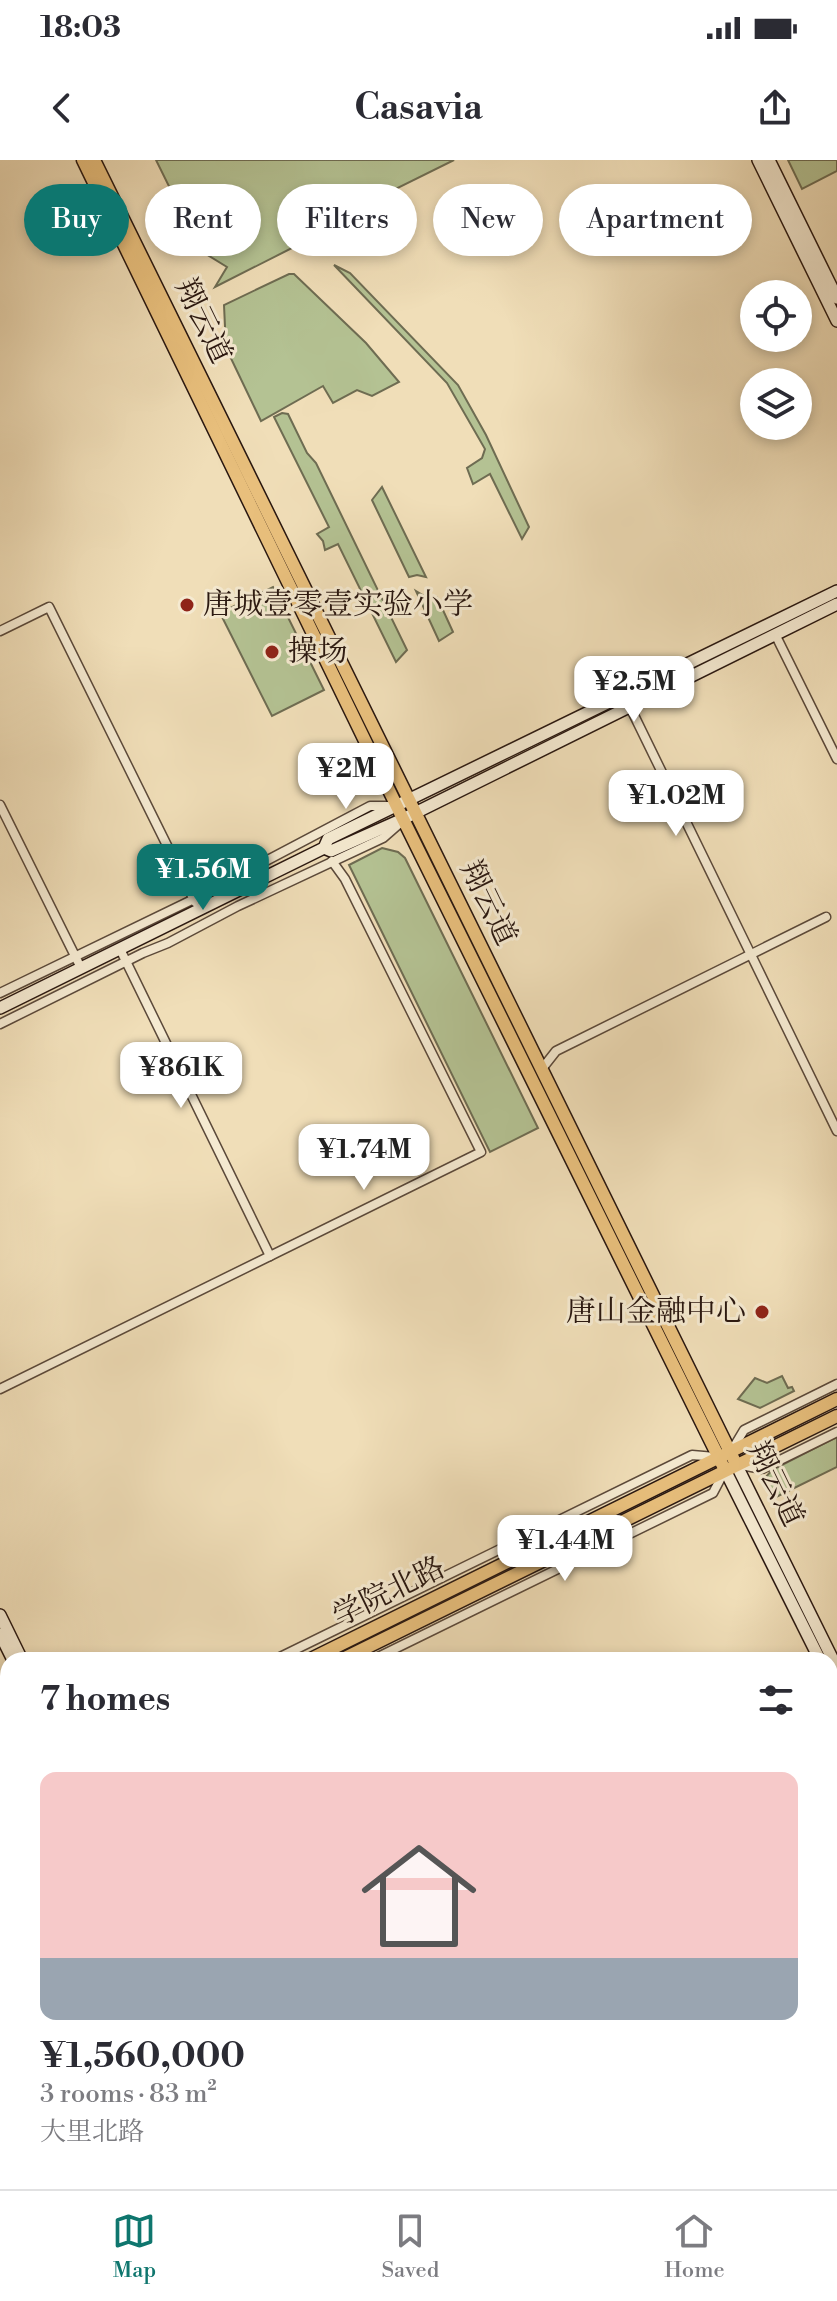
<!DOCTYPE html>
<html lang="en">
<head>
<meta charset="utf-8">
<style>
	:root { --surface:#fff; --page:#f7f7f7; --text:#2b2b33; --muted:#7c7c81; --line:#e1e1e2; --accent:#0f766e }
	body { margin:0; font-family:"Libre Bodoni","Noto Serif SC",serif; background:var(--page); color:var(--text); height:100vh; display:flex; flex-direction:column; font-size:30px; white-space:nowrap }
	* { box-sizing:border-box; margin:0 }
	p { font-size:26px; color:var(--muted) }
	.icon { flex:none; width:44px; height:44px; fill:none; stroke:currentColor; stroke-width:2; stroke-linecap:round; stroke-linejoin:round }
	.map { position:relative; flex:1; overflow:hidden }
	.side { position:absolute; left:0px; top:1492px; width:838px; height:538px; display:flex; flex-direction:column; background:var(--surface); border-radius:24px 24px 0 0; box-shadow:0 4px 12px #0003 }
	.side>* { flex:none }
	.hud { position:absolute; left:24px; top:24px; width:790px; height:72px; display:flex; gap:16px }
	.tools { position:absolute; left:740px; top:120px; display:grid; gap:16px }
	.tools a { display:grid; place-items:center; width:72px; height:72px; border-radius:50%; background:var(--surface); box-shadow:0 4px 12px #0003; font-size:40px }
	.price { position:absolute; translate:-50% -68px; padding:0 18px; border-radius:16px; background:#fff; color:#222; font-size:26px; line-height:52px; filter:drop-shadow(0 2px 4px #0008) }
	.price::after { content:''; position:absolute; left:50%; top:48px; width:24px; height:18px; margin-left:-12px; background:inherit; clip-path:polygon(0 0,100% 0,50% 100%) }
	.price.selected { background:var(--accent); color:#fff }
	ul { padding:0; list-style:none }
	li { display:grid; align-content:center; gap:16px; height:424px; padding:0 40px }
	li+li { border-top:2px solid var(--line) }
	li span { display:grid; place-items:center; height:248px; border-radius:16px; color:#555 }
	li>.icon { margin-inline-start:auto }
	span .icon { width:144px; height:144px; fill:#fffc; stroke-width:1 }
	li b { font-size:34px }
	h2 { display:flex; justify-content:space-between; align-items:center; height:96px; padding:0 40px; font-size:34px }
	.chip { padding:0 28px; border-radius:36px; background:var(--surface); box-shadow:0 4px 12px #0003; font-size:28px; line-height:72px }
	.chip.selected { background:var(--accent); color:#fff }
	.status { display:flex; justify-content:space-between; align-items:center; height:56px; padding:0 40px; background:var(--surface); direction:ltr }
	.status svg { height:22px; fill:currentColor }
	header { display:flex; justify-content:space-between; align-items:center; height:104px; padding:0 40px; background:var(--surface); font-size:36px; font-weight:700 }
	.tabs { display:flex; justify-content:space-around; align-items:center; height:112px; border-top:2px solid var(--line); background:var(--surface); font-size:22px; color:var(--muted) }
	.tabs a { display:grid; justify-items:center; gap:4px }
	.tabs .selected { color:var(--accent) }
	.map>svg:first-child { display:block }
	.green { fill:#b4c293; stroke:#6e6c52; stroke-width:2 }
	.lines { fill:none; stroke-linecap:round; stroke-linejoin:round }
	.street-casing { stroke:#5b493a; stroke-width:11 }
	.secondary-casing { stroke:#291710; stroke-width:14 }
	.primary-casing { stroke:#291710; stroke-width:15 }
	.street { stroke:#f5ead1; stroke-width:8 }
	.secondary { stroke:#f5ead1; stroke-width:11 }
	.primary { stroke:#e8bf7c; stroke-width:12 }
	.poi-dot { fill:#8f2418; stroke:#f5ead1; stroke-width:3 }
	.labels { text-anchor:middle; dominant-baseline:central; stroke-width:6; stroke-linejoin:round; paint-order:stroke }
	.street-label { font-size:30px; fill:#291710; stroke:#f5ead1 }
	.poi-label { font-size:30px; fill:#291710; stroke:#f5ead1; text-anchor:start }
</style>
</head>
<body>
<div class="status"><b>18:03</b><svg viewBox="0 0 49 12"><path d="M0 12V9h3v3zM5 12V6h3v6zM10 12V3h3v9zM15 12V0h3v12zM26 1h20v11H26zM47 4h2v5h-2z"/></svg></div>
<header><svg class="icon" aria-label="back" viewBox="0 0 24 24"><path d="M15 5l-7 7 7 7"/></svg>Casavia<svg class="icon" aria-label="share" viewBox="0 0 24 24"><path d="M12 15V3M7 8l5-5 5 5M5 13v7h14v-7"/></svg></header>
<div class="map">
<svg width="837" height="2029" viewBox="0 0 837 2029">
	<rect width="100%" height="100%" fill="#f0deb8"/>
	<filter id="stains"><feTurbulence type="fractalNoise" baseFrequency=".0025" numOctaves="4"/><feColorMatrix values="0 0 0 0 .2 0 0 0 0 .09 0 0 0 0 .02 0 0 0 .5 -.17"/></filter>
	<radialGradient id="worn" r=".72"><stop offset=".6" stop-color="#630" stop-opacity="0"/><stop offset="1" stop-color="#630" stop-opacity=".3"/></radialGradient>
	<g class="green">
		<path d="M 156,0 L 454,0 L 363,45 L 326,72 L 315,69 L 302,72 L 294,87 L 215,127 L 227,107 L 201,91 Z"/>
		<path d="M 788,0 L 837,0 L 837,11 L 802,29 Z"/>
		<path d="M 334,105 L 350,113 L 458,225 L 486,275 L 529,367 L 522,379 L 490,314 L 473,324 L 467,308 L 482,298 L 485,289 L 447,223 Z"/>
		<path d="M 289,114 L 294,114 L 366,183 L 399,222 L 372,236 L 357,230 L 333,243 L 323,226 L 261,261 L 226,188 L 224,145 Z"/>
		<path d="M 282,253 L 288,254 L 307,293 L 316,303 L 407,490 L 396,502 L 338,384 L 325,390 L 323,381 L 317,374 L 329,367 L 274,257 Z"/>
		<path d="M 382,327 L 426,417 L 417,415 L 409,417 L 372,340 Z"/>
		<path d="M 273,427 L 324,530 L 272,556 L 220,453 Z"/>
		<path d="M 416,431 L 426,437 L 437,437 L 453,472 L 439,481 Z"/>
		<path d="M 382,688 L 398,692 L 405,698 L 538,968 L 490,992 L 349,705 Z"/>
		<path d="M 782,1216 L 788,1228 L 792,1227 L 794,1231 L 760,1248 L 738,1239 L 755,1218 L 767,1223 Z"/>
		<path d="M 837,1277 L 837,1307 L 772,1339 L 765,1318 L 772,1310 Z"/>
	</g>
	<g class="lines">
		<defs>
			<g id="street">
				<path d="M 0,471 L 49,447 L 195,742"/>
				<path d="M 775,474 L 837,599"/>
				<path d="M 630,547 L 837,971"/>
				<path d="M 0,645 L 81,808"/>
				<path d="M 120,789 L 270,1096"/>
				<path d="M 0,833 L 194,739 L 370,646 L 394,646"/>
				<path d="M 0,864 L 143,793 L 168,783 L 238,746 L 383,678 L 399,664"/>
				<path d="M 541,910 L 556,891 L 826,757"/>
				<path d="M 0,1229 L 481,992 L 345,719 L 332,701"/>
				<path d="M 732,1290 L 744,1270 L 837,1224"/>
				<path d="M 741,1305 L 762,1309 L 837,1272"/>
				<path d="M 274,1500 L 692,1295 L 715,1297"/>
				<path d="M 372,1500 L 713,1333 L 724,1312"/>
				<path d="M 0,1839 L 8,1835"/>
				<path d="M 0,1852 L 8,1869"/>
				<path d="M 82,2022 L 86,2029"/>
			</g>
			<g id="secondary">
				<path d="M 758,0 L 837,161"/>
				<path d="M 769,0 L 837,138"/>
				<path d="M 324,688 L 331,691 L 403,659 L 837,444"/>
				<path d="M 0,848 L 324,688 L 328,679 L 837,431"/>
				<path d="M 736,1304 L 837,1508"/>
				<path d="M 725,1310 L 820,1500"/>
				<path d="M 0,1455 L 22,1500"/>
				<path d="M 0,1474 L 13,1500"/>
				<path d="M 830,1521 L 837,1535"/>
				<path d="M 278,2022 L 281,2029"/>
			</g>
			<g id="primary">
				<path d="M 83,0 L 403,659 L 725,1310"/>
				<path d="M 94,0 L 736,1304"/>
				<path d="M 309,1500 L 837,1239"/>
				<path d="M 341,1500 L 837,1256"/>
				<path d="M 0,1660 L 8,1656"/>
			</g>
		</defs>
		<use href="#street" class="street-casing"/>
		<use href="#secondary" class="secondary-casing"/>
		<use href="#primary" class="primary-casing"/>
		<use href="#street" class="street"/>
		<use href="#secondary" class="secondary"/>
		<use href="#primary" class="primary"/>
	</g>
	<g class="poi-dot">
		<circle cx="187" cy="445" r="8"/>
		<circle cx="272" cy="492" r="8"/>
		<circle cx="762" cy="1152" r="8"/>
	</g>
	<g class="labels">
		<g class="street-label">
			<text transform="translate(203 161) rotate(64)">翔云道</text>
			<text transform="translate(488 743) rotate(64)">翔云道</text>
			<text transform="translate(775 1324) rotate(64)">翔云道</text>
			<text transform="translate(389 1432) rotate(-26)">学院北路</text>
		</g>
		<g class="poi-label">
			<text x="203" y="445">唐城壹零壹实验小学</text>
			<text x="288" y="492">操场</text>
			<text x="746" y="1152" text-anchor="end">唐山金融中心</text>
		</g>
	</g>
	<rect width="100%" height="100%" filter="url(#stains)"/>
	<rect width="100%" height="100%" fill="url(#worn)"/>
</svg>
<div class="tools">
<a><svg class="icon" aria-label="locate" viewBox="0 0 24 24"><circle cx="12" cy="12" r="6"/><path d="M12 2v4M12 18v4M2 12h4M18 12h4"/></svg></a>
<a><svg class="icon" aria-label="layers" viewBox="0 0 24 24"><path d="M12 4l9 5-9 5-9-5zM3 14l9 5 9-5"/></svg></a>
</div>
<b class="price" style="left:634px;top:564px">¥2.5M</b>
<b class="price" style="left:346px;top:651px">¥2M</b>
<b class="price" style="left:676px;top:678px">¥1.02M</b>
<b class="price selected" style="left:203px;top:752px">¥1.56M</b>
<b class="price" style="left:181px;top:950px">¥861K</b>
<b class="price" style="left:364px;top:1032px">¥1.74M</b>
<b class="price" style="left:565px;top:1423px">¥1.44M</b>
<div class="hud">
<a class="chip selected">Buy</a>
<a class="chip">Rent</a>
<a class="chip">Filters</a>
<a class="chip">New</a>
<a class="chip">Apartment</a>
</div>
<section class="side">
<h2>7 homes<svg class="icon" aria-label="filters" viewBox="0 0 24 24"><path d="M4 7h16M4 17h16"/><circle cx="9" cy="7" r="2"/><circle cx="15" cy="17" r="2"/></svg></h2>
<ul>
<li><span style="background:linear-gradient(#f6c9c9 75%,#9aa5b1 0)"><svg class="icon" aria-label="home" viewBox="0 0 24 24"><path d="M3 11l9-7 9 7M6 9v11h12V9"/></svg></span><div><b>¥1,560,000</b><p>3 rooms · 83 m²</p><p>大里北路</p></div></li>
</ul>
</section>
</div>
<nav class="tabs">
<a class="selected"><svg class="icon" aria-label="map" viewBox="0 0 24 24"><path d="M3 6l6-2 6 2 6-2v14l-6 2-6-2-6 2zM9 4v14M15 6v14"/></svg>Map</a>
<a><svg class="icon" aria-label="saved" viewBox="0 0 24 24"><path d="M7 4h10v16l-5-4-5 4z"/></svg>Saved</a>
<a><svg class="icon" aria-label="home" viewBox="0 0 24 24"><path d="M3 11l9-7 9 7M6 9v11h12V9"/></svg>Home</a>
</nav>
</body>
</html>
